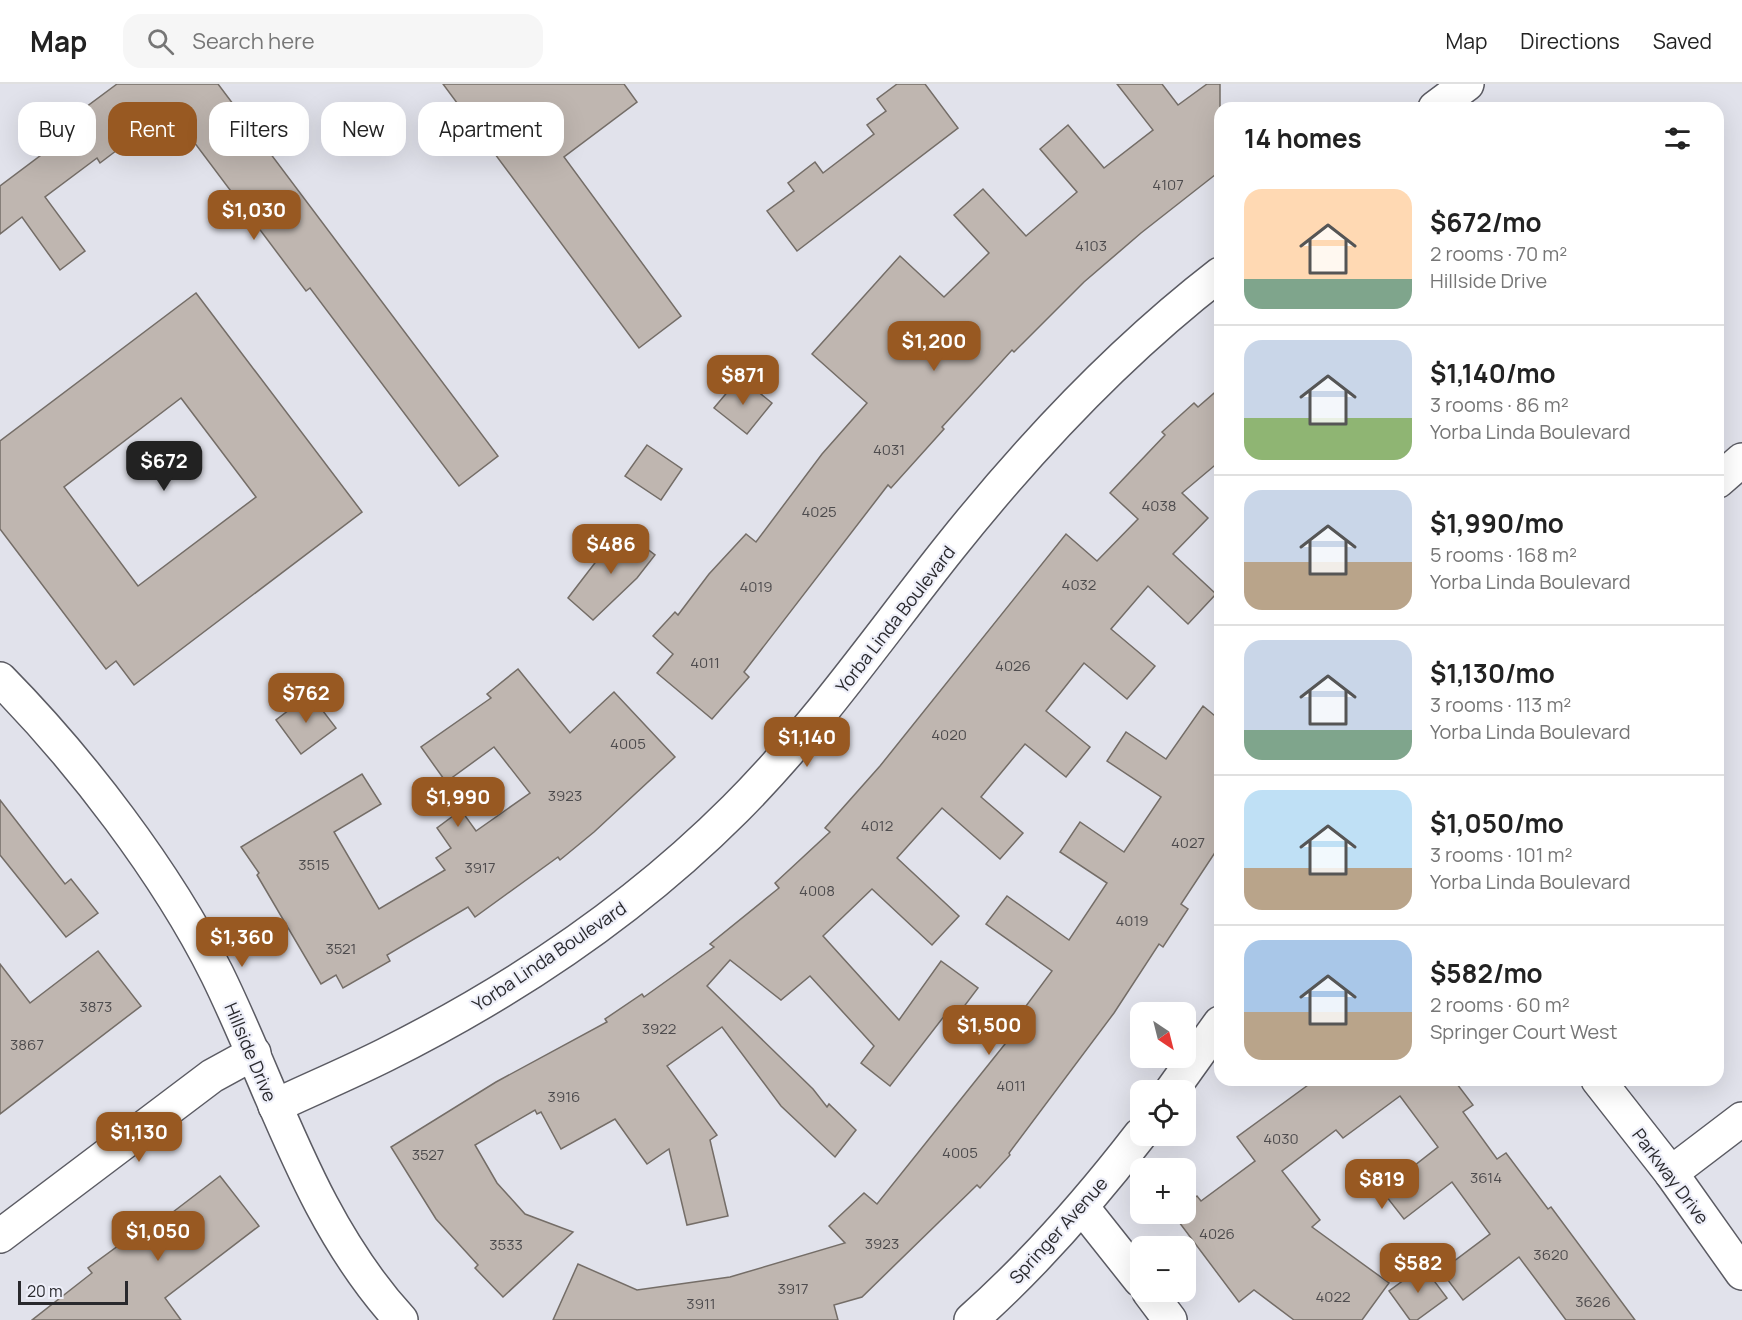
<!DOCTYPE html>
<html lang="en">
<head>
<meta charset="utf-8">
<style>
	:root { --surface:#fff; --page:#f6f6f6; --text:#222; --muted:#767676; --line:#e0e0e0; --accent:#985922 }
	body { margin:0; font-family:Manrope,sans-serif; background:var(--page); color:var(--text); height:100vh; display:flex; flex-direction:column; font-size:22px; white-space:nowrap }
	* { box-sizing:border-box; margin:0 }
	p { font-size:20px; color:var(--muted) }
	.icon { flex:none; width:33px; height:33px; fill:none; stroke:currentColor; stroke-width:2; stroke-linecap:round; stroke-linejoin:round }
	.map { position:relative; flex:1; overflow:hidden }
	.details { position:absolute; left:1214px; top:18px; width:510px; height:984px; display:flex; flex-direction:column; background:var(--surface); border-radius:18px; box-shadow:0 6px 24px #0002 }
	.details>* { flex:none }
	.hud { position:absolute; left:18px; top:18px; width:570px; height:54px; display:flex; gap:12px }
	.needle { width:39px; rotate:145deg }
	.fabs { position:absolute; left:1130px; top:918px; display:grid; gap:12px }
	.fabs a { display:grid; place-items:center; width:66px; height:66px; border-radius:12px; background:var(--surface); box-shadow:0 6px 24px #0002; font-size:30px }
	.scale { position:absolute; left:18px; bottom:15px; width:110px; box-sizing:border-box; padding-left:6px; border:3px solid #29292d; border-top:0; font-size:16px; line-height:21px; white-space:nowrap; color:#29292d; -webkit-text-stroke:4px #eeeff9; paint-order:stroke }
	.price { position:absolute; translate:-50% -51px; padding:0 14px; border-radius:12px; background:var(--accent); color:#fff; font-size:20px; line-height:39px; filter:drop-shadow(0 2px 3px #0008) }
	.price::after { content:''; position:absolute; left:50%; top:36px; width:18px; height:14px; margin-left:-9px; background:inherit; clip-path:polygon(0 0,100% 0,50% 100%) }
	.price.active { background:#222; color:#fff }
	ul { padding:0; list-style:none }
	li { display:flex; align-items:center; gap:18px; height:150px; padding:0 30px }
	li+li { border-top:2px solid var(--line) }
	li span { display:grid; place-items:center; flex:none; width:168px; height:120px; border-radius:18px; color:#555 }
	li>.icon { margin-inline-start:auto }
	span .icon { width:72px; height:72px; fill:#fffc; stroke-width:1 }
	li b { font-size:26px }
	h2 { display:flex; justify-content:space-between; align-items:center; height:72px; padding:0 30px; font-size:26px }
	.chip { padding:0 21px; border-radius:18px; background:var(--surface); box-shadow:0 6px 24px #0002; font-size:21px; line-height:54px }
	.chip.active { background:var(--accent); color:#fff }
	header { display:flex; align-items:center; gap:36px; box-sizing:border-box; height:84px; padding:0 30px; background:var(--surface); border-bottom:2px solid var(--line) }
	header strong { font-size:28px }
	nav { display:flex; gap:33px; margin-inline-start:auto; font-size:21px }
	.search { width:420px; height:54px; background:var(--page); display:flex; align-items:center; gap:15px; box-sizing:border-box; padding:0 21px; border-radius:18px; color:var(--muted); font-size:22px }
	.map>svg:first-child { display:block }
	.building { fill:#bfb6b0; stroke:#746d67; stroke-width:1.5; fill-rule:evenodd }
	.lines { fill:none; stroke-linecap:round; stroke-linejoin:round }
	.minor-casing { stroke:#5b5b63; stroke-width:36 }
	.minor { stroke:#fff; stroke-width:33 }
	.labels { text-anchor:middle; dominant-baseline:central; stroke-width:4.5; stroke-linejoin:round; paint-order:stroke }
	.number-label { font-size:15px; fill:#4e4c4e }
	.street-label { font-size:18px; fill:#29292d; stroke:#eeeff9 }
</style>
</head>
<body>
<header>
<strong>Map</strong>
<div class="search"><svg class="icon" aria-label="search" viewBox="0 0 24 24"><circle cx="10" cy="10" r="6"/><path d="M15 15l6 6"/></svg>Search here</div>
<nav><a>Map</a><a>Directions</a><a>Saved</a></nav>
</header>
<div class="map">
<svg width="1742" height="1236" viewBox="0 0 1742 1236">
	<rect width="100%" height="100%" fill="#e1e2eb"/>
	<g class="building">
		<path d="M 117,0 L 218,0 L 498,372 L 459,402 L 310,204 L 306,207 L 170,26 L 100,79 L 97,74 L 45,113 L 85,167 L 60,186 L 22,133 L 0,150 L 0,102 L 77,44 L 70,35 Z"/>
		<path d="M 443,0 L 624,0 L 637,18 L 564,73 L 681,232 L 639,264 Z"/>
		<path d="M 897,0 L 925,0 L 958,44 L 797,167 L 767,127 L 794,107 L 788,99 L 815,78 L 823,89 L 874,50 L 867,41 L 886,27 L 877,15 Z"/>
		<path d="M 1117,0 L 1162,0 L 1178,21 L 1207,0 L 1220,0 L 1220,87 L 1141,149 L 1084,198 L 1014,268 L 1012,266 L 942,343 L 944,345 L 891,404 L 888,401 L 744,588 L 749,593 L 712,635 L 657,589 L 673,570 L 653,552 L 675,528 L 678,531 L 709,490 L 746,450 L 756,458 L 822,370 L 867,319 L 812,270 L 900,172 L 944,213 L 989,169 L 954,131 L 983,105 L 1026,152 L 1077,108 L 1040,65 L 1068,41 L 1104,84 L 1153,46 Z"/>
		<path d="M 196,209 L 362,428 L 134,601 L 116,577 L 106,585 L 0,445 L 0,357 ZM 181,314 L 256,413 L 138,502 L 64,403 Z"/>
		<path d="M 740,293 L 772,319 L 747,350 L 714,324 Z"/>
		<path d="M 1220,304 L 1220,377 L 1182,409 L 1208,434 L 1173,470 L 1216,510 L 1188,540 L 1148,502 L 1111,545 L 1155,582 L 1127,615 L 1084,579 L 1046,627 L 1090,663 L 1066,693 L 1025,660 L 981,713 L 1023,749 L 1000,775 L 942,724 L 897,774 L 959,832 L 932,861 L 872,805 L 823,852 L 899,936 L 941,877 L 978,904 L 953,937 L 945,931 L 890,1002 L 861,979 L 874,962 L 810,892 L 781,916 L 730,876 L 707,902 L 813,1005 L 827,1023 L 829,1020 L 856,1046 L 835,1073 L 781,1022 L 722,943 L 667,982 L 717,1051 L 710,1056 L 728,1132 L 687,1141 L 669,1065 L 647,1080 L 615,1035 L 561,1065 L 541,1028 L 537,1030 L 535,1026 L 475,1061 L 497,1099 L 525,1130 L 573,1148 L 503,1213 L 475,1184 L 478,1181 L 436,1135 L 391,1063 L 496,998 L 607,938 L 605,935 L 642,910 L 644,913 L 714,863 L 710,860 L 779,804 L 775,799 L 830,748 L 825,744 L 880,682 L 1066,450 L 1097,477 L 1138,435 L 1110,409 L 1165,351 L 1162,348 L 1194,319 L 1198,323 Z"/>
		<path d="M 647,361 L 682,385 L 661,416 L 625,392 Z"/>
		<path d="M 621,445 L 655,471 L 637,494 L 593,536 L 568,514 Z"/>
		<path d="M 518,585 L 570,649 L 614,608 L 675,673 L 594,748 L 560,776 L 558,773 L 475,833 L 468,823 L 387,871 L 390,877 L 343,904 L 336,891 L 321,900 L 257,791 L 259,789 L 241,763 L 362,690 L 381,720 L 334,748 L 379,825 L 445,786 L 436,774 L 451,764 L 437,744 L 461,726 L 476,747 L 530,709 L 494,663 L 446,698 L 421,663 L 491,614 L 487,610 Z"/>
		<path d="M 310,610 L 336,644 L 301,670 L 276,636 Z"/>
		<path d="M 1203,622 L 1220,636 L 1220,761 L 1181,820 L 1188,825 L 1163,863 L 1159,860 L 1114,929 L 1009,1069 L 1010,1071 L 980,1104 L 977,1101 L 862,1213 L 834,1221 L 838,1236 L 553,1236 L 578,1180 L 637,1206 L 730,1193 L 845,1159 L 829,1142 L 864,1109 L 877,1120 L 1029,930 L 1023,926 L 1052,887 L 986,840 L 1007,812 L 1069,856 L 1107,799 L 1060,768 L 1080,738 L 1124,768 L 1161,713 L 1107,677 L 1126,648 L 1166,675 Z"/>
		<path d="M 0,716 L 65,800 L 71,795 L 98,829 L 66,853 L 0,771 Z"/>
		<path d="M 98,867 L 141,922 L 0,1030 L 0,880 L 30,919 Z"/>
		<path d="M 1315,996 L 1454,996 L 1473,1021 L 1463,1028 L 1497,1075 L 1506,1069 L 1548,1125 L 1551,1123 L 1635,1236 L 1566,1236 L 1519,1173 L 1463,1216 L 1441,1187 L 1490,1150 L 1452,1098 L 1404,1135 L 1382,1107 L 1438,1063 L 1400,1012 L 1343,1054 L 1336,1046 L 1282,1087 L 1320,1136 L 1312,1143 L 1389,1199 L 1362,1236 L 1294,1236 L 1254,1206 L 1239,1218 L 1173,1130 L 1185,1130 L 1185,1121 L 1197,1112 L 1201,1117 L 1255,1077 L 1237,1053 Z"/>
		<path d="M 220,1092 L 259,1142 L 165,1214 L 181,1236 L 32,1236 L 92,1189 L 88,1184 L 122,1159 L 126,1164 Z"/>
		<path d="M 1423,1182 L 1447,1214 L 1417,1236 L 1410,1236 L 1389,1207 Z"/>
	</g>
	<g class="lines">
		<defs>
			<g id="minor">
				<path d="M 1435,24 L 1467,0"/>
				<path d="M 1718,397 L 1742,376"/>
				<path d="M 0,595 C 80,676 166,788 217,890 C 275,1008 310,1137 401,1236"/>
				<path d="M 1598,996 L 1671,1089 L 1742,1189"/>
				<path d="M 1172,1006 L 1220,939"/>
				<path d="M 275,1022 C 311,1005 349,989 385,971 C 513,907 633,827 735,725 C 815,645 879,552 950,463 C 1029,364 1119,268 1220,190"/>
				<path d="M 1671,1089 L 1742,1035"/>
				<path d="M 1082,1123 L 1140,1196"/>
				<path d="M 0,1152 L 212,992 L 254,969"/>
				<path d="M 1149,1208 L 1170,1236"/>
				<path d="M 971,1236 C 1034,1180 1089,1117 1140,1051"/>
			</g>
		</defs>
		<use href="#minor" class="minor-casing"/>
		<use href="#minor" class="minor"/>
	</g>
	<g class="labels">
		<g class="number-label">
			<text x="1168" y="100">4107</text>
			<text x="1091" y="161">4103</text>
			<text x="889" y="365">4031</text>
			<text x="1159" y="421">4038</text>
			<text x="819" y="427">4025</text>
			<text x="1079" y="500">4032</text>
			<text x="756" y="502">4019</text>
			<text x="705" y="578">4011</text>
			<text x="1013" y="581">4026</text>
			<text x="949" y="650">4020</text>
			<text x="628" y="659">4005</text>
			<text x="565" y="711">3923</text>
			<text x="877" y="741">4012</text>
			<text x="1188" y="758">4027</text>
			<text x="314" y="780">3515</text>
			<text x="480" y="783">3917</text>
			<text x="817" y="806">4008</text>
			<text x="1132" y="836">4019</text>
			<text x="341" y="864">3521</text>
			<text x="96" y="922">3873</text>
			<text x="659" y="944">3922</text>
			<text x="27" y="960">3867</text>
			<text x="1011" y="1001">4011</text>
			<text x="564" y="1012">3916</text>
			<text x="1281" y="1054">4030</text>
			<text x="960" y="1068">4005</text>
			<text x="428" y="1070">3527</text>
			<text x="1486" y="1093">3614</text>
			<text x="1217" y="1149">4026</text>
			<text x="882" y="1159">3923</text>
			<text x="506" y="1160">3533</text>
			<text x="1551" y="1170">3620</text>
			<text x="793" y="1204">3917</text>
			<text x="1333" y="1212">4022</text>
			<text x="1593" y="1217">3626</text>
			<text x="701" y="1219">3911</text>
		</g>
		<g class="street-label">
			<text transform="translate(895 535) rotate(-52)">Yorba Linda Boulevard</text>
			<text transform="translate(549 872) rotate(-34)">Yorba Linda Boulevard</text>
			<text transform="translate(251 968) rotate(67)">Hillside Drive</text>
			<text transform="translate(1671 1092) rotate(53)">Parkway Drive</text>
			<text transform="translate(1058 1146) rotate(-48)">Springer Avenue</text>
		</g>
	</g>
</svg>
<div class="fabs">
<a><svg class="needle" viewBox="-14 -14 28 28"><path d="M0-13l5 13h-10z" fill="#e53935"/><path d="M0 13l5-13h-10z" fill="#767676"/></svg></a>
<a><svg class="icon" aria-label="locate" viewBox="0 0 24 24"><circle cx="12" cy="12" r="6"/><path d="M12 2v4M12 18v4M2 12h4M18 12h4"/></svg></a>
<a>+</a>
<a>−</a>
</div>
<div class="scale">20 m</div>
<b class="price" style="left:254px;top:157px">$1,030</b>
<b class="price" style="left:934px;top:288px">$1,200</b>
<b class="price" style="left:743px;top:322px">$871</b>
<b class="price active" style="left:164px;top:408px">$672</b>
<b class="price" style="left:611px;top:491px">$486</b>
<b class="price" style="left:306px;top:640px">$762</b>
<b class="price" style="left:807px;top:684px">$1,140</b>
<b class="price" style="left:458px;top:744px">$1,990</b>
<b class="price" style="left:242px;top:884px">$1,360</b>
<b class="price" style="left:989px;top:972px">$1,500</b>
<b class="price" style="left:139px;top:1079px">$1,130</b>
<b class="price" style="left:1382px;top:1126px">$819</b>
<b class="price" style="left:158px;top:1178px">$1,050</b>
<b class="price" style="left:1418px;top:1210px">$582</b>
<div class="hud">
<a class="chip">Buy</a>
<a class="chip active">Rent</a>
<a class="chip">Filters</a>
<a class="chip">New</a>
<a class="chip">Apartment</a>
</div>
<section class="details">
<h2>14 homes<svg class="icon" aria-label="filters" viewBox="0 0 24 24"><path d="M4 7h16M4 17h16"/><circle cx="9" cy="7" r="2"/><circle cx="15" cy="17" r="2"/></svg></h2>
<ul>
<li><span style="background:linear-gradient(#ffd9b3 75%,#7fa58c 0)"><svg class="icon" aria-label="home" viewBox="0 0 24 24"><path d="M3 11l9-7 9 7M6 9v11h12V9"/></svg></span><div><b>$672/mo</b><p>2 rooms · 70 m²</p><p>Hillside Drive</p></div></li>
<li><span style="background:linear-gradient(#c9d6e8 65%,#8fb573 0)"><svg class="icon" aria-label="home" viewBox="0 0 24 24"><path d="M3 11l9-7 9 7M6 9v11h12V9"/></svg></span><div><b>$1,140/mo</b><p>3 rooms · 86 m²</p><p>Yorba Linda Boulevard</p></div></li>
<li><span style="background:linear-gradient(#c9d6e8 60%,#b9a48a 0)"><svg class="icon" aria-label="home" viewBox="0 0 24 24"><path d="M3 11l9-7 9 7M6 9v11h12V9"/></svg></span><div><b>$1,990/mo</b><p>5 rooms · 168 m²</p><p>Yorba Linda Boulevard</p></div></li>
<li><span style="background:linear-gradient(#c9d6e8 75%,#7fa58c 0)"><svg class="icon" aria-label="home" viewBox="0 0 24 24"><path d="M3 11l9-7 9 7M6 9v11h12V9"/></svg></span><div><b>$1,130/mo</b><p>3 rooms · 113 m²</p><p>Yorba Linda Boulevard</p></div></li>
<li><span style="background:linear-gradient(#bfe0f5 65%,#b9a48a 0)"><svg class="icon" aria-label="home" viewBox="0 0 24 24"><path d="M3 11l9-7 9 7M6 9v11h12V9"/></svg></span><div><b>$1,050/mo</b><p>3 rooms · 101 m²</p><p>Yorba Linda Boulevard</p></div></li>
<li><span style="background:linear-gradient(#a9c7e8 60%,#b9a48a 0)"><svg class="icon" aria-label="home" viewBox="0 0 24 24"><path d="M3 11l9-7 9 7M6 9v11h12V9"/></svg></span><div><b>$582/mo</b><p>2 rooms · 60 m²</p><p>Springer Court West</p></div></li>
</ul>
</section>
</div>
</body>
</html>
